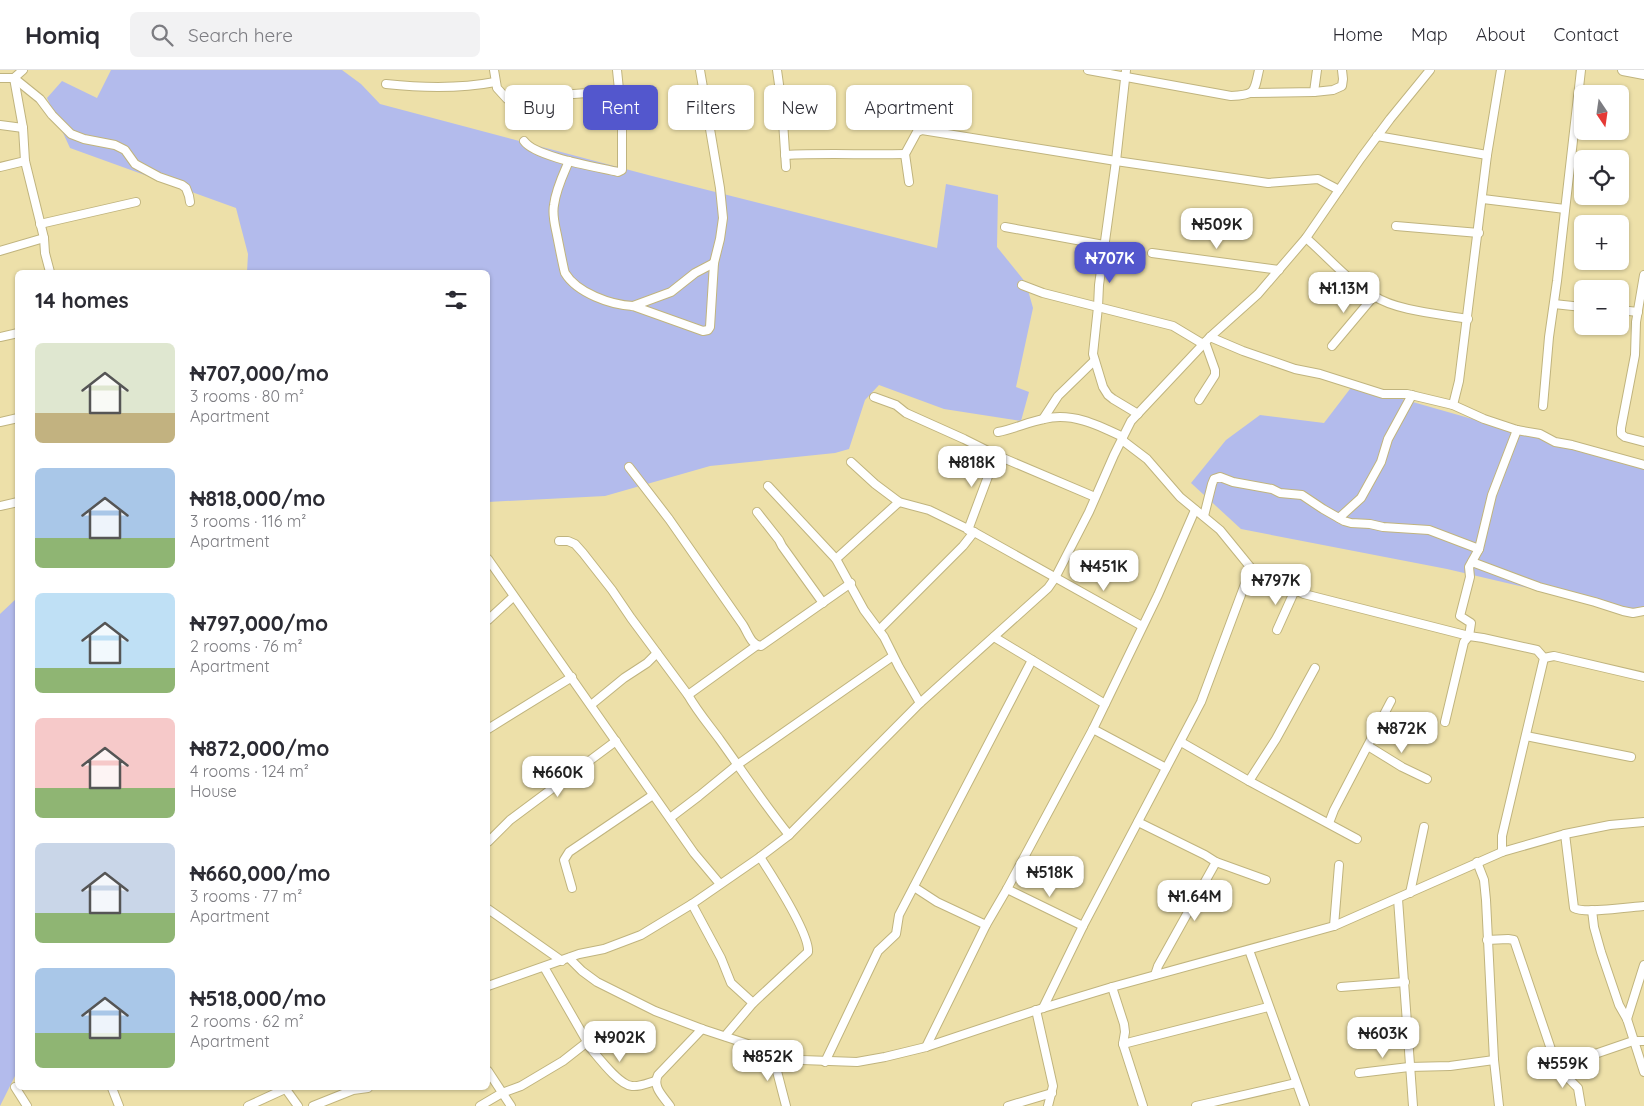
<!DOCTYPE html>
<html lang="en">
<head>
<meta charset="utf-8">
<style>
	:root { --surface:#fff; --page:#f2f2f3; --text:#2b2b33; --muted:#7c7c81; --line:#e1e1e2; --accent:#5357cd }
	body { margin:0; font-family:Quicksand,sans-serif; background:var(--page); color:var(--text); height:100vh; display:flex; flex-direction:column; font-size:19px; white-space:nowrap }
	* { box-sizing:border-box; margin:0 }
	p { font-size:16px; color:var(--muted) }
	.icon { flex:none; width:28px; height:28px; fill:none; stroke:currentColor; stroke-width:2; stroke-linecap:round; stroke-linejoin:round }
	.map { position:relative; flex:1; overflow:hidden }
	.panel { position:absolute; left:15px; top:200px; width:475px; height:820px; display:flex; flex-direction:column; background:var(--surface); border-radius:8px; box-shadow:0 1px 4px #0004 }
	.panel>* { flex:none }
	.top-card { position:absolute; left:505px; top:15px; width:475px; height:45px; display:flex; gap:10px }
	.needle { width:32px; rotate:167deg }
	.controls { position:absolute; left:1574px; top:15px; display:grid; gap:10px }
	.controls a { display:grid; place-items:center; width:55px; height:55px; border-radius:8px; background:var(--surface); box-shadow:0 1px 4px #0004; font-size:25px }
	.price { position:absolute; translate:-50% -42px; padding:0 11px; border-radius:10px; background:#fff; color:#222; font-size:16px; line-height:32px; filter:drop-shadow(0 1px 2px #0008) }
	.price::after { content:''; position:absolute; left:50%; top:30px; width:15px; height:11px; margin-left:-8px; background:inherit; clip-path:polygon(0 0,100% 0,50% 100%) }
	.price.current { background:var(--accent); color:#fff }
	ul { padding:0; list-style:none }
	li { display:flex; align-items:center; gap:15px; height:125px; padding:0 20px }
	li span { display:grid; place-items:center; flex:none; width:140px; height:100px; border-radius:8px; color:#555 }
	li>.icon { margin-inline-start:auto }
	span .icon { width:60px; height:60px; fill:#fffc; stroke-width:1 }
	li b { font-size:21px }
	h2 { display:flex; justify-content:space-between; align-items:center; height:60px; padding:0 20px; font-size:21px }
	.chip { padding:0 18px; border-radius:8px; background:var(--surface); box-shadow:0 1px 4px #0004; font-size:18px; line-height:45px }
	.chip.current { background:var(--accent); color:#fff }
	header { display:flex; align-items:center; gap:30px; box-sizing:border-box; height:70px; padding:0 25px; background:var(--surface); border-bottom:1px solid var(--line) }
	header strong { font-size:24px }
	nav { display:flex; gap:28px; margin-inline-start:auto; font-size:18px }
	.search { width:350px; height:45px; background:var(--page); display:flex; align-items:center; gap:12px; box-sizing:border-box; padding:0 18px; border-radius:8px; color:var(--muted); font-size:19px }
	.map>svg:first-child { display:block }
	.green { fill:#b3bbec }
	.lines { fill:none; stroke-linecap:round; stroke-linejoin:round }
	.minor-casing { stroke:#c0b47e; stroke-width:10 }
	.major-casing { stroke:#c0b47e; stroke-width:12 }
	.minor { stroke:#fff; stroke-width:8 }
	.major { stroke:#fff; stroke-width:10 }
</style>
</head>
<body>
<header>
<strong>Homiq</strong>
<div class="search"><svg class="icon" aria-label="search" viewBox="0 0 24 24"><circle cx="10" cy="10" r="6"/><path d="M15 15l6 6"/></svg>Search here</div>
<nav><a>Home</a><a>Map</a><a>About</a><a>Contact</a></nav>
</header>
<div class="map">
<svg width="1644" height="1036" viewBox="0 0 1644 1036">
	<rect width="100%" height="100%" fill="#ede0a9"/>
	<g class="green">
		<path d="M 111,0 L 342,0 L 361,14 L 380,34 L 652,106 L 937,178 L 946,114 L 998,125 L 997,177 L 1026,213 L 1033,238 L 1016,317 L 1029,322 L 1021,351 L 944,339 L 879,315 L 865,330 L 849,379 L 835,383 L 710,396 L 605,426 L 488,432 L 488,202 L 247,202 L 248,184 L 236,138 L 70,78 L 47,28 L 62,11 L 97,28 Z"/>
		<path d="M 1353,315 L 1644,398 L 1644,545 L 1447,499 L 1241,459 L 1191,413 L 1226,370 L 1260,345 L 1324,353 Z"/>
		<path d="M 17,528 L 18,1000 L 0,1036 L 0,544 Z"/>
	</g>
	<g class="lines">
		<defs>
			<g id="minor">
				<path d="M 494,0 L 497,18 L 507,29 L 587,23 L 620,24"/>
				<path d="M 777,0 L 782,36 L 786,97"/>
				<path d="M 1088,0 L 1231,26 C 1256,25 1254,22 1259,0"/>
				<path d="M 1126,0 L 1116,91 L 1099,215 L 1098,237 L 1173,256 L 1203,274"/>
				<path d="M 0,8 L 14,8 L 23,0"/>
				<path d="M 14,8 L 40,29 L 52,45 L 71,64 L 84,69 L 115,75 L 125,80 L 135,94 L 159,107 L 182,115 L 186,118 L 189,126 L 190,132"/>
				<path d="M 14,8 L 23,58 L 25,91 L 44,168 L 45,183 L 50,202"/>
				<path d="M 386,14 C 423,18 459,19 495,12"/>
				<path d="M 1314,22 L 1333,20 L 1342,16 L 1343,9 L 1342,0"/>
				<path d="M 1252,23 L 1314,22 L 1317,0"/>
				<path d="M 0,55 L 23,58"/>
				<path d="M 1377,66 L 1487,85"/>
				<path d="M 524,71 C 535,87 597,97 618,102 L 622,100 L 622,49 L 617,0"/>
				<path d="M 785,85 C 825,83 865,85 905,84"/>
				<path d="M 569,91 C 563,105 556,119 554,135 C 552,145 555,155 557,165 C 558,170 564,201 565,203 C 577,223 611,235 633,236 L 703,261 L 708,260 L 710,257 L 714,193 L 720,169 L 723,148 L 720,118 L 700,0"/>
				<path d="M 0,97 L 25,91"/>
				<path d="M 909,112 L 905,84 L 917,62 L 922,60 L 1116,91 L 1268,113 L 1318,109 L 1339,120"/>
				<path d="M 1483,129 L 1565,139"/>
				<path d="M 40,154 L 136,132"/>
				<path d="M 1396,156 L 1479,163"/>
				<path d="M 1005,157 L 1104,175"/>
				<path d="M 1306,168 C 1327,186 1350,213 1374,226 C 1397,241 1440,244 1468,249"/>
				<path d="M 0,181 L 44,168"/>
				<path d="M 1152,183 L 1279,200"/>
				<path d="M 1644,205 L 1636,252 L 1635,285 L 1621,358 L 1621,364 L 1625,367 L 1644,372"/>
				<path d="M 1022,215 L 1043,223 L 1098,237 L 1093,284 L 1103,317 L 1108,325 L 1113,329 L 1138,344"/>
				<path d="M 1554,234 L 1582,237"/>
				<path d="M 633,236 L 671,222 L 695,203 L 714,193"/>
				<path d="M 1620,240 L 1638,242"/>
				<path d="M 0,267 L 18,263"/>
				<path d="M 1210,267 L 1243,281 L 1295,299 L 1320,304 L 1383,324 L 1407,324 L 1453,335 L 1484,349 L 1517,360 L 1540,364 L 1555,372 L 1572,375 L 1644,395"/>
				<path d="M 1332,276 L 1374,226"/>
				<path d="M 874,327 L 896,335 L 906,343 L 964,369 L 996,385 L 1095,427"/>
				<path d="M 1199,330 L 1215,305 L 1215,300 L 1205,272"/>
				<path d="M 1453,335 L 1459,311 L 1487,85 L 1501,0"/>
				<path d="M 1543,336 L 1549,267 L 1557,211 L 1581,0"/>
				<path d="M 1043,349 L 1058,326 L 1094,291"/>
				<path d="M 0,352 L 18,348"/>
				<path d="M 998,362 C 1014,359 1028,352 1044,349 C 1072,342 1098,355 1123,367"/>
				<path d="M 1122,370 L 1147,389 L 1180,427 L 1220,460 L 1251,498 L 1263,505 L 1304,524 L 1469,566 L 1483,568 L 1537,580 L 1544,588 L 1502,766 L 1502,782"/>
				<path d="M 851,392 L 875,414 L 899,432 L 929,440 L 974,462 L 1142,556"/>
				<path d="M 629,397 L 669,449 L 743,555 C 748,563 751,575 761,576 L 851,513"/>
				<path d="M 768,416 L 836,489 L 864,540 L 884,567 L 899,597 L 920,633"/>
				<path d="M 0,436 L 18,432"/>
				<path d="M 757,442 L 779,470 L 782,476 L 823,533"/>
				<path d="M 1204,446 L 1212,414 L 1214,409 L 1220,407 L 1233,412 L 1272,419 L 1280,423 L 1302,425 L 1323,439 L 1344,451 L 1351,453 L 1370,454 L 1383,457 L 1429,460 L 1479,479"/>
				<path d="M 1339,448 L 1361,428 L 1381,392 L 1388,369 L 1412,325"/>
				<path d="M 968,460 L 996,385"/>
				<path d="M 559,471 L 568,471 L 575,474 L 583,483 L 612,520 L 631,548 L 688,625 C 697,641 709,655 720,670 C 743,702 764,734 789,765"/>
				<path d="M 488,489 L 694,783 L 720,814"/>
				<path d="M 836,489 L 899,432"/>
				<path d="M 1472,492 L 1539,517 L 1595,532 L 1623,541 L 1633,543 L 1644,541"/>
				<path d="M 488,550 L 513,527"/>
				<path d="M 879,560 L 963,476 L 974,462"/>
				<path d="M 1277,560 L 1295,520"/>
				<path d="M 994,567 L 1105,634"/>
				<path d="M 1544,588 L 1554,586 L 1644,607"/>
				<path d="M 688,625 L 756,576"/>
				<path d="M 591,635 L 624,608 L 647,593 L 657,583"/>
				<path d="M 1445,652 L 1464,572 L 1469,566 L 1471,553 L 1460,546 L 1470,507 L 1469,497 L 1479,479 L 1492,425 L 1517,360"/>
				<path d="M 488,659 L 572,607"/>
				<path d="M 1093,659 L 1166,698"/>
				<path d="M 1526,666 L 1631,687"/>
				<path d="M 1181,672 L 1249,711 L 1357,769"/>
				<path d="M 1368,676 L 1402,697 L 1427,709"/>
				<path d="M 1249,711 L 1276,669 L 1315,598"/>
				<path d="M 670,748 L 699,726 L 737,695 L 893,586"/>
				<path d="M 1138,752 L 1205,785 L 1216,792 L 1266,810"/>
				<path d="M 1329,753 L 1334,740 L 1391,631"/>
				<path d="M 1565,764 L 1574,838 C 1584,844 1630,837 1644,836"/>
				<path d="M 488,772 L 510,750 L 616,671"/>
				<path d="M 1477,792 L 1484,810 L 1486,830 L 1494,990 L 1499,1036"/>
				<path d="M 914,817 L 937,832 L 986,855"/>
				<path d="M 572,818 L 564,790 L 569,782 L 653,725"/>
				<path d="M 1007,819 L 1083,856"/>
				<path d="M 1410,823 L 1424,757"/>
				<path d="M 1398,829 L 1413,1036"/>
				<path d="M 692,834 L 721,888 L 731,913 L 753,933"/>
				<path d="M 488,839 L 562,891"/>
				<path d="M 1592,840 L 1594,857 L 1601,882 L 1619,935 L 1627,949 L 1644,1002"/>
				<path d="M 1334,856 L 1339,795"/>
				<path d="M 1487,870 L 1508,869 L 1514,870 L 1557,997 L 1578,1018 L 1581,1036"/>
				<path d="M 1249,880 L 1305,1036"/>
				<path d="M 569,888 L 582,901 L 597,912 L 655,941 L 702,959 L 772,982 L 802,990 L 857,992 L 885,987 L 926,977 L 1043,938 L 1112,917 L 1334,856 L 1502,782 L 1565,764 L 1610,755 L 1644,752"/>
				<path d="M 1155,905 L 1158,896 L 1216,792"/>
				<path d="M 488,916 L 579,884 L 604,879 L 641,865 L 692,834 L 760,787 L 789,765 L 920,633 L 1048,518 L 1055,508 L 1089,442 L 1114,385 L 1131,351 L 1210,267 L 1258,224 L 1306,168 L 1361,88 L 1390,49 L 1430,0"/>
				<path d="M 1112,917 L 1124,954 L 1125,962 L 1123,974 L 1143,1036"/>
				<path d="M 1341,917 L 1405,912"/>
				<path d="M 1043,938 L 1083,856 L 1201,632 L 1251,498"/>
				<path d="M 1036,940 L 1053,1016 L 1048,1036"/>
				<path d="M 1627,949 L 1644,895"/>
				<path d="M 725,966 L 753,933 L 808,882 C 810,864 771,804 760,787"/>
				<path d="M 586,973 C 596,984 618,1015 632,1016 C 640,1017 648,1013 655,1011"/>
				<path d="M 1123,974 L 1268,937"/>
				<path d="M 926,977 L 986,855 L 1007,819 L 1093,659 L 1158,525 L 1195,440"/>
				<path d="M 772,982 L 786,1036"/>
				<path d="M 825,992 L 878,881 L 896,864 L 899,845 L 1032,590"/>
				<path d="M 1557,997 L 1633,971 L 1644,971"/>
				<path d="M 488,1001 L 511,1036"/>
				<path d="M 1359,1003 L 1409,997 L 1450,996 L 1494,990"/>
				<path d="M 15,1017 L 27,1036"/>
				<path d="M 112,1018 L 119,1036"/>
				<path d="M 285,1018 L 298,1036"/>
				<path d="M 248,1036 L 285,1019"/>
				<path d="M 313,1036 L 353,1020 L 368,1018"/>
				<path d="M 480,1036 L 502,1023 L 521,1016 L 563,991 L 586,973 L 586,970 L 544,897"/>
				<path d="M 670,1036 C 663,1026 652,1017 658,1005 L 702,959"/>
				<path d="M 1008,1036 L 1052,1023"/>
				<path d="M 1196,1036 L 1296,1013"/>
			</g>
			<path id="major" d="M 1623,0 L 1644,4"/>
		</defs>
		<use href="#minor" class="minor-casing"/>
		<use href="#major" class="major-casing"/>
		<use href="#minor" class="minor"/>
		<use href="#major" class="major"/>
	</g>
</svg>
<div class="controls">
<a><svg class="needle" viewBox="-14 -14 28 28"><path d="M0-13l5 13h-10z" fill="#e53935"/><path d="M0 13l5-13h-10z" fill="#7c7c81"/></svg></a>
<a><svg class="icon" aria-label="locate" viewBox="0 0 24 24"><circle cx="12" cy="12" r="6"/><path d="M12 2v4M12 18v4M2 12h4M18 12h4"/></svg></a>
<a>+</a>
<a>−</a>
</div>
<b class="price" style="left:1217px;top:180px">₦509K</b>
<b class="price current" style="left:1110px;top:214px">₦707K</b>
<b class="price" style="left:1344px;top:244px">₦1.13M</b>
<b class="price" style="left:972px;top:418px">₦818K</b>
<b class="price" style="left:1104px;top:522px">₦451K</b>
<b class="price" style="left:1276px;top:536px">₦797K</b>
<b class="price" style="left:1402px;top:684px">₦872K</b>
<b class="price" style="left:558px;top:728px">₦660K</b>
<b class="price" style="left:1050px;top:828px">₦518K</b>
<b class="price" style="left:1195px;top:852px">₦1.64M</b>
<b class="price" style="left:1383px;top:989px">₦603K</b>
<b class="price" style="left:620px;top:993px">₦902K</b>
<b class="price" style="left:768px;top:1012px">₦852K</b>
<b class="price" style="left:1563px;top:1019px">₦559K</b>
<div class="top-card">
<a class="chip">Buy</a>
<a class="chip current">Rent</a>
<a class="chip">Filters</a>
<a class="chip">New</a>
<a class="chip">Apartment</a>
</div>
<section class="panel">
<h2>14 homes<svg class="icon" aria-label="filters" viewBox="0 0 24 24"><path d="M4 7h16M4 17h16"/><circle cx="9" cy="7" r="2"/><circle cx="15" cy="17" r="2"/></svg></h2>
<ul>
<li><span style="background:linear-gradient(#dfe7d0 70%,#c2b280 0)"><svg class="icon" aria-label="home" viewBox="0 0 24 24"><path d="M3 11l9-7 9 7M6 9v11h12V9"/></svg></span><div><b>₦707,000/mo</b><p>3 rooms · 80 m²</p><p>Apartment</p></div></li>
<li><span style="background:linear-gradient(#a9c7e8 70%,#8fb573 0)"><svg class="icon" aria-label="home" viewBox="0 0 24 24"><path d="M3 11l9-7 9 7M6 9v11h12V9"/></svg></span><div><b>₦818,000/mo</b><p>3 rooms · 116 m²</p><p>Apartment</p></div></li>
<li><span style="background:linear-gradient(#bfe0f5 75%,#8fb573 0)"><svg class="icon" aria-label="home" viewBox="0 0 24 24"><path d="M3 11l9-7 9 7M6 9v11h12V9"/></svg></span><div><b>₦797,000/mo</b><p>2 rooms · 76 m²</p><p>Apartment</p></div></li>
<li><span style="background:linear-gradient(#f6c9c9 70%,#8fb573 0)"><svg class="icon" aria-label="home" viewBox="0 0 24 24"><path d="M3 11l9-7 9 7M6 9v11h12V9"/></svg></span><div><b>₦872,000/mo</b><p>4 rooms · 124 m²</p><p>House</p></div></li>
<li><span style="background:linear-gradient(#c9d6e8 70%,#8fb573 0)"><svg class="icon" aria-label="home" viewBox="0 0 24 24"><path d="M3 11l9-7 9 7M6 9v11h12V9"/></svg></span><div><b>₦660,000/mo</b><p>3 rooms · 77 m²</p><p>Apartment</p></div></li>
<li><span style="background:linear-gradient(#a9c7e8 65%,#8fb573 0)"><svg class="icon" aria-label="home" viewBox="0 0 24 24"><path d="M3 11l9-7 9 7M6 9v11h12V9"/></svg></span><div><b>₦518,000/mo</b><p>2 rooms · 62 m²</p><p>Apartment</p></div></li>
</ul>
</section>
</div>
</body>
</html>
